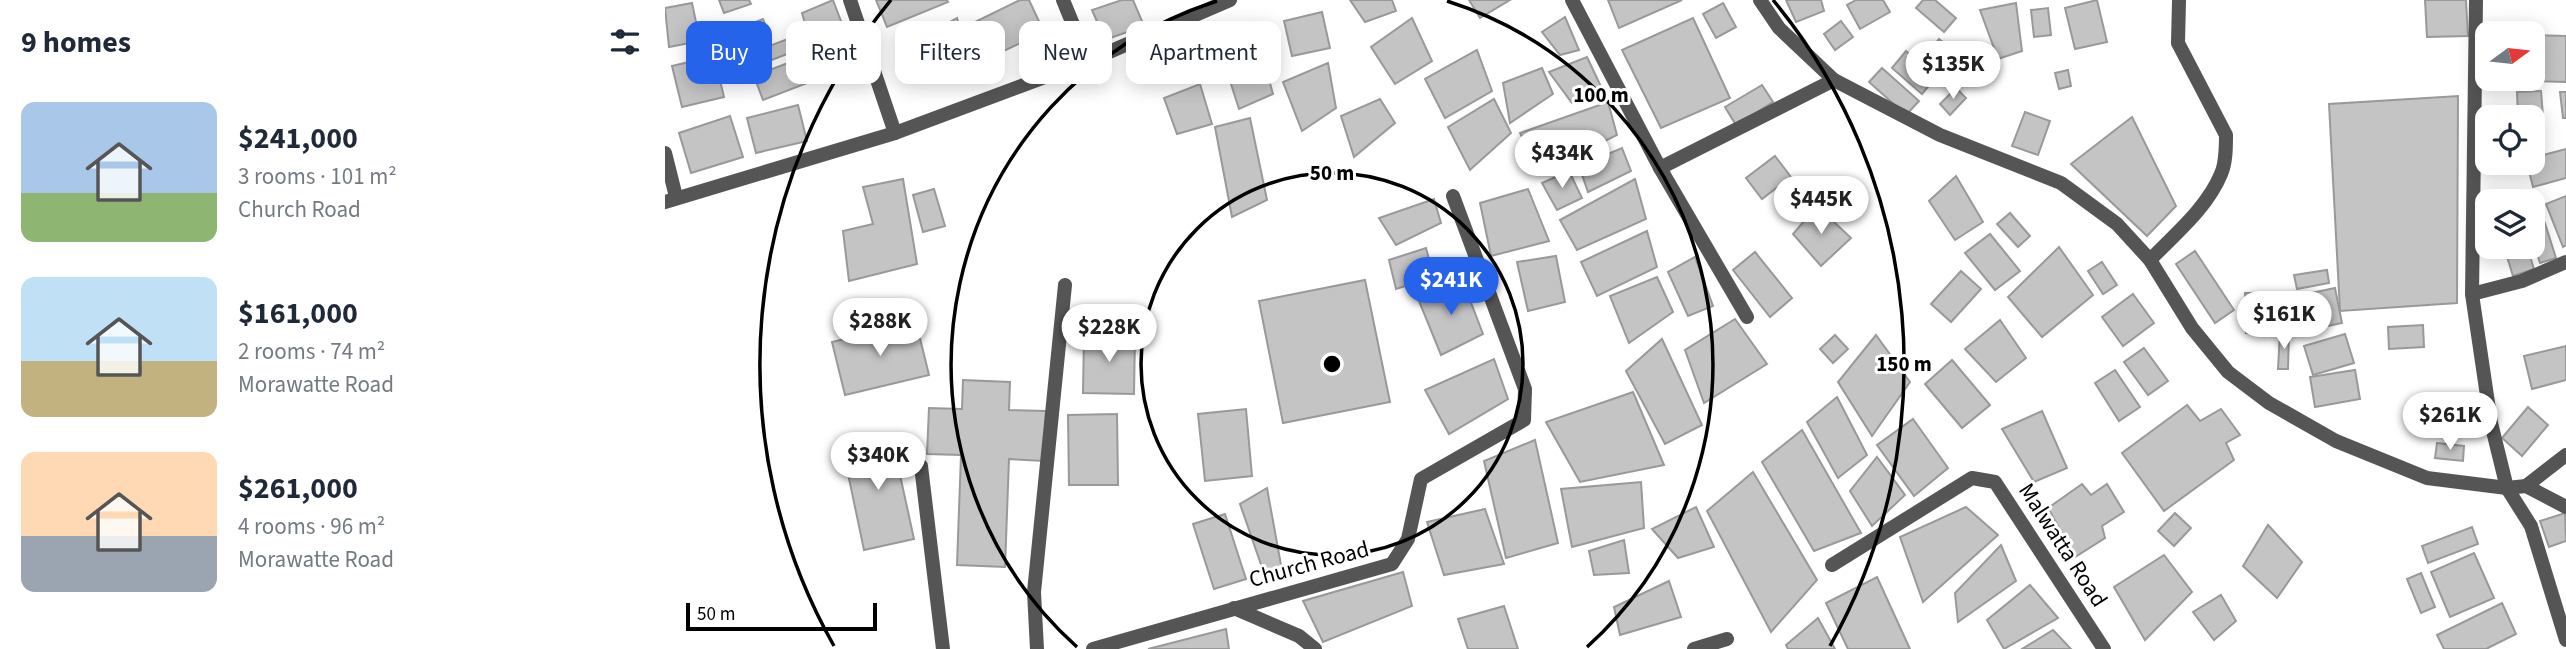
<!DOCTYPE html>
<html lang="en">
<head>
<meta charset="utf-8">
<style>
	:root { --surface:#fff; --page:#f2f2f3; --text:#1f2937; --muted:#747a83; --accent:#2563eb }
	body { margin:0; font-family:"Source Sans 3",sans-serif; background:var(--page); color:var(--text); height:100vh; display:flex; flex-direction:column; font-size:26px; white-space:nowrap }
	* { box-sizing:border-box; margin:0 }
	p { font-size:23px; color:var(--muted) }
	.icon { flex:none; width:38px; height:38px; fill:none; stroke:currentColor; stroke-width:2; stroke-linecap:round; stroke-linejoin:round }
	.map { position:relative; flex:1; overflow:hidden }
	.panel { display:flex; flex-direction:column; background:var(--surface); width:665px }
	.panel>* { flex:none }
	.banner { position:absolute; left:21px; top:21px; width:665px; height:63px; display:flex; gap:14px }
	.needle { width:46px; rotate:75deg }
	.fabs { position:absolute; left:1810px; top:21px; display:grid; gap:14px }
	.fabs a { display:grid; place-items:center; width:70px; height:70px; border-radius:14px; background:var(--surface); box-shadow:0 4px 18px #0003; font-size:35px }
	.scale { position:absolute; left:21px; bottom:18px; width:191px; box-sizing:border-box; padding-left:7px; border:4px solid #000; border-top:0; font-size:19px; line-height:24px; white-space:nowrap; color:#000; -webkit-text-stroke:5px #fff; paint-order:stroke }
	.price { position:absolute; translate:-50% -60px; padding:0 16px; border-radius:24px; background:#fff; color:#222; font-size:23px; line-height:46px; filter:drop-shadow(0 2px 4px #0008) }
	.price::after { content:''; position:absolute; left:50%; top:42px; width:21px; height:16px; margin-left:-10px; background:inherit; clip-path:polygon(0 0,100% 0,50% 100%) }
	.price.active { background:var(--accent); color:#fff }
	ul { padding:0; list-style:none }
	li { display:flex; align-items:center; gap:21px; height:175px; padding:0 21px }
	li span { display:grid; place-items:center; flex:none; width:196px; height:140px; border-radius:14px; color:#555 }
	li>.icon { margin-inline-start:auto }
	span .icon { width:84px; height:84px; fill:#fffc; stroke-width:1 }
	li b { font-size:30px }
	h2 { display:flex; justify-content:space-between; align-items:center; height:84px; padding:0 21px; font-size:30px }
	.tag { padding:0 24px; border-radius:14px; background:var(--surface); box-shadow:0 4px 18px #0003; font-size:24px; line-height:63px }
	.tag.active { background:var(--accent); color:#fff }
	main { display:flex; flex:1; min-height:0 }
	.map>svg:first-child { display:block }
	.building { fill:#c4c4c4; stroke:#999; stroke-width:2 }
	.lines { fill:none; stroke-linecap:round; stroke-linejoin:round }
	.minor { stroke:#555; stroke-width:14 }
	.ring { fill:none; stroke:#000; stroke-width:3.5 }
	.labels { text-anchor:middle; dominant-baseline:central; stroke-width:6; stroke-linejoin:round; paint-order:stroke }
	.street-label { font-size:23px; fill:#000; stroke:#fff }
	.centre { fill:#000; stroke:#fff; stroke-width:3.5 }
	.ring-label { font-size:21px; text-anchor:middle; font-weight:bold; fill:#000; stroke:#fff; stroke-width:6; stroke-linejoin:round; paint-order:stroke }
</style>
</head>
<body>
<main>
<section class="panel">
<h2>9 homes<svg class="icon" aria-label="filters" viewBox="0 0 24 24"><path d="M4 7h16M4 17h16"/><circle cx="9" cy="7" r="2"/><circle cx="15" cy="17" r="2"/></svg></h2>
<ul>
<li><span style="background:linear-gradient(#a9c7e8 65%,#8fb573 0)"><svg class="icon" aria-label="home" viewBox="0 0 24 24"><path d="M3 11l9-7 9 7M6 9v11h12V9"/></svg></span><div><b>$241,000</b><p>3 rooms · 101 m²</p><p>Church Road</p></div></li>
<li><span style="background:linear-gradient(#bfe0f5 60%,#c2b280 0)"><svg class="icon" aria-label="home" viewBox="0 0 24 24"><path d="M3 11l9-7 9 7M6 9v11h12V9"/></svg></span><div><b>$161,000</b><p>2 rooms · 74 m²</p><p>Morawatte Road</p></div></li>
<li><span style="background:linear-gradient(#ffd9b3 60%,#9aa5b1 0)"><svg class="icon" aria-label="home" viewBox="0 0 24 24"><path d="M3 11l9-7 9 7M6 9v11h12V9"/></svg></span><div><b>$261,000</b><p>4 rooms · 96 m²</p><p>Morawatte Road</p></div></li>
</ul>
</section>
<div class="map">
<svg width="1901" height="649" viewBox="0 0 1901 649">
	<rect width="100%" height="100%" fill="#fff"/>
	<g class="building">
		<path d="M 54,0 L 84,0 L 86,4 L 59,13 Z"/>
		<path d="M 168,0 L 194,69 L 157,82 L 137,13 Z"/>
		<path d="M 211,0 L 282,0 L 283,2 L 222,27 Z"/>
		<path d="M 355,0 L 364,0 L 379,32 L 326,57 L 308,23 Z"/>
		<path d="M 457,0 L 468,0 L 479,26 L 440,40 L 427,10 Z"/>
		<path d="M 685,0 L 727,0 L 731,11 L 700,22 Z"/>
		<path d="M 804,0 L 845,0 L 815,18 Z"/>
		<path d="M 943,0 L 1017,0 L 954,28 Z"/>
		<path d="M 1121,0 L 1156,0 L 1159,11 L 1131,22 Z"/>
		<path d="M 1191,0 L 1218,0 L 1225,12 L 1195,29 L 1182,5 Z"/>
		<path d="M 1258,0 L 1270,0 L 1291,18 L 1279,32 L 1251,8 Z"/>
		<path d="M 1432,0 L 1442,42 L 1410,49 L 1400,8 Z"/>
		<path d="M 1760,0 L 1801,0 L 1803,36 L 1762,37 Z"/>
		<path d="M 27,3 L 35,41 L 4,47 L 0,8 Z"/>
		<path d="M 1058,3 L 1071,27 L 1051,38 L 1038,14 Z"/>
		<path d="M 1351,3 L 1357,51 L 1333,59 L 1315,10 Z"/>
		<path d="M 1383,8 L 1386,35 L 1369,37 L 1366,10 Z"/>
		<path d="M 657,12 L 665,48 L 627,56 L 619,21 Z"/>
		<path d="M 900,17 L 914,50 L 895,55 L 877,32 Z"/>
		<path d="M 292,18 L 304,60 L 271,77 L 248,43 Z"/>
		<path d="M 747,18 L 767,61 L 730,84 L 706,47 Z"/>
		<path d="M 1028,18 L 1065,98 L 996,128 L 957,50 Z"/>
		<path d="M 98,19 L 106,39 L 75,51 L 67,31 Z"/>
		<path d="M 1176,21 L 1188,37 L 1170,50 L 1159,34 Z"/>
		<path d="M 588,22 L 608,94 L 574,109 L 551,37 Z"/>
		<path d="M 1867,35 L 1901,36 L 1901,82 L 1867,81 Z"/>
		<path d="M 128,37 L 133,50 L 83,69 L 78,56 Z"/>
		<path d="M 1274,39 L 1295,56 L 1281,74 L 1260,57 Z"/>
		<path d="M 812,50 L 827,91 L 780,118 L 760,79 Z"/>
		<path d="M 1241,51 L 1271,77 L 1257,94 L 1227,68 Z"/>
		<path d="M 49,56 L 59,97 L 17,107 L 7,66 Z"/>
		<path d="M 922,57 L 940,95 L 907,103 L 884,72 Z"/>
		<path d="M 136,58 L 145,82 L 98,100 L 89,76 Z"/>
		<path d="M 663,63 L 671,108 L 637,131 L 618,82 Z"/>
		<path d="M 877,68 L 888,94 L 845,123 L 838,83 Z"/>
		<path d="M 1217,68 L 1254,101 L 1241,115 L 1204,82 Z"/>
		<path d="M 1403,70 L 1406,86 L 1394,89 L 1390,73 Z"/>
		<path d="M 535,84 L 547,124 L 512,134 L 499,98 Z"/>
		<path d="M 1097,85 L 1108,102 L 1071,125 L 1060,107 Z"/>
		<path d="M 1291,88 L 1301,98 L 1285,115 L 1275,104 Z"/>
		<path d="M 1876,91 L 1878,116 L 1853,117 L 1852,92 Z"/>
		<path d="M 1895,92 L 1901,92 L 1901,118 L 1898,118 Z"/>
		<path d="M 1793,96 L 1792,303 L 1675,311 L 1664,104 Z"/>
		<path d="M 715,99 L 730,123 L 689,157 L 676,116 Z"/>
		<path d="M 829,99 L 846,133 L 805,170 L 783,127 Z"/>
		<path d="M 943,102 L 952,135 L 876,173 L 855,133 Z"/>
		<path d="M 133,105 L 142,141 L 91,153 L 82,118 Z"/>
		<path d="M 1360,112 L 1385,121 L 1373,155 L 1347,146 Z"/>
		<path d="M 65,116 L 78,157 L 26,173 L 14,133 Z"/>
		<path d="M 1467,117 L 1511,206 L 1482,236 L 1406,164 Z"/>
		<path d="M 585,118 L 602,200 L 567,217 L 550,127 Z"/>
		<path d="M 957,148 L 966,171 L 923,192 L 914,166 Z"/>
		<path d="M 1901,149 L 1901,178 L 1868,187 L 1862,163 L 1867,163 L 1867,158 Z"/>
		<path d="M 1110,156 L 1126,177 L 1097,199 L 1081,178 Z"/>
		<path d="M 904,171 L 917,198 L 892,210 L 877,183 Z"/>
		<path d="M 1291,176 L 1318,222 L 1290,240 L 1264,201 Z"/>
		<path d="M 238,179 L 252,264 L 184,281 L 178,231 L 208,224 L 198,187 Z"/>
		<path d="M 970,179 L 981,219 L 912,250 L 895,220 Z"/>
		<path d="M 269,189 L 280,226 L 258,232 L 248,195 Z"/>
		<path d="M 863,189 L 884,241 L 826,256 L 815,203 Z"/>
		<path d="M 1901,196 L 1901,245 L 1898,247 L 1881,204 Z"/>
		<path d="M 769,199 L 776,223 L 731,245 L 714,218 Z"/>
		<path d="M 1152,206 L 1186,238 L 1156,266 L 1128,234 Z"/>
		<path d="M 1345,213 L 1365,236 L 1353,247 L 1332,224 Z"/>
		<path d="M 1878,217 L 1891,258 L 1875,263 L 1867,239 L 1867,221 Z"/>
		<path d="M 982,231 L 992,267 L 932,296 L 916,262 Z"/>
		<path d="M 1325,234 L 1355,271 L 1330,290 L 1300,253 Z"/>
		<path d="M 1394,247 L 1428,295 L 1377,337 L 1343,297 Z"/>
		<path d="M 1839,247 L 1862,247 L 1869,269 L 1848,276 Z"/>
		<path d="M 761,248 L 769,277 L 731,289 L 724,260 Z"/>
		<path d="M 1530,251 L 1569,310 L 1550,323 L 1511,264 Z"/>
		<path d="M 1090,252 L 1127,298 L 1105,317 L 1068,270 Z"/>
		<path d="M 891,256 L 900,302 L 863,311 L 852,262 Z"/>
		<path d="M 1030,257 L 1048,306 L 1023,316 L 1003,272 Z"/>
		<path d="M 1437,262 L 1452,285 L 1438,294 L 1423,271 Z"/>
		<path d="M 1662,270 L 1664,283 L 1632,289 L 1629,275 Z"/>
		<path d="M 1296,271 L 1316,289 L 1286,322 L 1266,304 Z"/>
		<path d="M 992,277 L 1008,312 L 964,343 L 945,296 Z"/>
		<path d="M 797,279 L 818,334 L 776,355 L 754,301 Z"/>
		<path d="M 700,280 L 725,402 L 618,423 L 594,301 Z"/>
		<path d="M 1670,288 L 1677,323 L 1639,331 L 1632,296 Z"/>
		<path d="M 1580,293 L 1611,293 L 1612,304 L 1581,305 Z"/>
		<path d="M 1468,294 L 1489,323 L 1458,346 L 1437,317 Z"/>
		<path d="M 1581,310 L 1612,311 L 1612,334 L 1581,333 Z"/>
		<path d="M 1070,319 L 1102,364 L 1039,403 L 1020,350 Z"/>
		<path d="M 1335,320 L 1361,358 L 1331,382 L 1300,349 Z"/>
		<path d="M 251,322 L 264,375 L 180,395 L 167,342 Z"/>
		<path d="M 1758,325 L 1759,347 L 1724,349 L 1723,327 Z"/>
		<path d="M 1615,332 L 1624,332 L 1623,369 L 1613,369 Z"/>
		<path d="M 1680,334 L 1689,363 L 1648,375 L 1639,346 Z"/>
		<path d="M 419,335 L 470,335 L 469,394 L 418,393 Z"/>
		<path d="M 1170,335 L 1183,349 L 1168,363 L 1155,349 Z"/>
		<path d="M 1211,335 L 1245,382 L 1207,436 L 1173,382 Z"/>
		<path d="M 997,339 L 1037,425 L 1000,444 L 961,371 Z"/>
		<path d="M 1901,346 L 1901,380 L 1867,389 L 1859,356 Z"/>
		<path d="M 1479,348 L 1503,381 L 1483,395 L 1459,362 Z"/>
		<path d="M 829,359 L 843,399 L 784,434 L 760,390 Z"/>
		<path d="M 1287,360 L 1325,405 L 1297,428 L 1260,384 Z"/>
		<path d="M 1450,370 L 1475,407 L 1454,421 L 1430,383 Z"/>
		<path d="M 1690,370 L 1695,399 L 1650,407 L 1645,377 Z"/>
		<path d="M 298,380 L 345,382 L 344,410 L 381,411 L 379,461 L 344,459 L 340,567 L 292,565 L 296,455 L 262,454 L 264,408 L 297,409 Z"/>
		<path d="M 968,392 L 999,465 L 915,482 L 881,422 Z"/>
		<path d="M 1172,397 L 1202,455 L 1173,478 L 1142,422 Z"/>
		<path d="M 1522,405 L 1535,421 L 1556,409 L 1575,435 L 1561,443 L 1569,460 L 1499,511 L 1457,453 Z"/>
		<path d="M 1863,407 L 1883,425 L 1857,456 L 1837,438 Z"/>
		<path d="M 581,409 L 587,476 L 540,481 L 533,414 Z"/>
		<path d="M 1377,411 L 1402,468 L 1369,482 L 1337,429 Z"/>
		<path d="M 452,414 L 453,485 L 404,485 L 403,415 Z"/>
		<path d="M 1248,419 L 1283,468 L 1249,496 L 1212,445 Z"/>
		<path d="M 1137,430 L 1196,533 L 1149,551 L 1097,462 Z"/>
		<path d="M 226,434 L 249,539 L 199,550 L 177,445 Z"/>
		<path d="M 870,440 L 893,543 L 841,558 L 819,461 Z"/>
		<path d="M 1772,443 L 1799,446 L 1798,461 L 1770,458 Z"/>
		<path d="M 1212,457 L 1240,495 L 1207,526 L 1185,491 Z"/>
		<path d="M 1088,472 L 1152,580 L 1106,632 L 1042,511 Z"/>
		<path d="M 976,482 L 979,528 L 907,547 L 896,489 Z"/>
		<path d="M 1417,484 L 1426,495 L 1442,484 L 1459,512 L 1437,526 L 1440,538 L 1410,557 L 1383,508 Z"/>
		<path d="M 602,488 L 618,576 L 600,576 L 575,504 Z"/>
		<path d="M 1031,507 L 1049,547 L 1013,558 L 987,529 Z"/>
		<path d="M 1301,507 L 1333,535 L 1258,602 L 1235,537 Z"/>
		<path d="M 820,509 L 839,564 L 779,575 L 762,522 Z"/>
		<path d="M 1510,513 L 1526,528 L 1509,546 L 1493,531 Z"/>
		<path d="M 1900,513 L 1901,541 L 1884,547 L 1875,521 Z"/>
		<path d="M 560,514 L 581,579 L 549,589 L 528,524 Z"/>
		<path d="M 1603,525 L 1637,562 L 1612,598 L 1578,566 Z"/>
		<path d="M 1807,527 L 1813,544 L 1763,563 L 1757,546 Z"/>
		<path d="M 959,540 L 964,573 L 929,575 L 924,551 Z"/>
		<path d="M 1336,545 L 1351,581 L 1293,622 L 1290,593 Z"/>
		<path d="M 1809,553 L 1829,598 L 1785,617 L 1766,572 Z"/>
		<path d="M 1499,555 L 1527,592 L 1480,640 L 1449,587 Z"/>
		<path d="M 738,572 L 747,606 L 658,642 L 638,601 Z"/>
		<path d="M 1756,573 L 1770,607 L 1756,613 L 1742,579 Z"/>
		<path d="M 1212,577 L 1245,649 L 1183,649 L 1161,603 Z"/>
		<path d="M 1004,581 L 1016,617 L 955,635 L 949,607 Z"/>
		<path d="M 1365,585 L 1393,618 L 1339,649 L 1322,620 Z"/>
		<path d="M 1556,595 L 1571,621 L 1549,640 L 1528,612 Z"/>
		<path d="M 1837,603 L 1851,634 L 1821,649 L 1779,649 L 1772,635 Z"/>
		<path d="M 839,606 L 853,649 L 803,649 L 793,619 Z"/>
		<path d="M 1153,618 L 1170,649 L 1123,649 L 1121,645 Z"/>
		<path d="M 561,629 L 564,649 L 483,649 Z"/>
		<path d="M 1388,630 L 1406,649 L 1357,649 Z"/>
	</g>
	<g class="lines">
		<g class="minor">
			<path d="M 185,0 L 230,133 L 423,61 L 565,0"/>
			<path d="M 398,0 L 423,61"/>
			<path d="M 907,0 L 995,168 L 1082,317"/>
			<path d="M 1095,0 L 1114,28 L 1169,80 L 1275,135 L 1396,183 L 1452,224 L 1485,260 L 1527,328 L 1563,372 L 1604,403 L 1671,441 L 1762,478 L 1842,488 L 1861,486 L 1901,507"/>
			<path d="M 1811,0 L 1807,294 L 1826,423 L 1842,488 L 1866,526 L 1901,640"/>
			<path d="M 0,153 L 11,197"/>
			<path d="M 995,168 L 1169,80"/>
			<path d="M 0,202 L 230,133"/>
			<path d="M 1485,260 C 1510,234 1542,208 1556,174 C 1561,163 1561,147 1561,135 L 1513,43 L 1514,0"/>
			<path d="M 1807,294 L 1857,281 L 1901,262"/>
			<path d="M 256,466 L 278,649"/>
			<path d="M 1861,486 L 1901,455"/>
			<path d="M 1167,565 L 1307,478 L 1330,482 L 1439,649"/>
			<path d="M 569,608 L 634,636 L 650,649"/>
			<path d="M 372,649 L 369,592 L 400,285"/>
			<path d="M 428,649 L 727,564 L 743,539 L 756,479 L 859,420 L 860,389 L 788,196"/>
			<path d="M 1029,649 L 1062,639"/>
		</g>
	</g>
	<g class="ring">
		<circle cx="667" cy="364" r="191"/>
		<path d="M412 647A381 381 0 0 1 552 1M782 1A381 381 0 0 1 922 647"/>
		<path d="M169 646A572 572 0 0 1 226 0M1108 0A572 572 0 0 1 1165 646"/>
	</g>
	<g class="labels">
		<g class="street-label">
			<text transform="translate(1398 545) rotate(57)">Malwatta Road</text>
			<text transform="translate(644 564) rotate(-15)">Church Road</text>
		</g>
	</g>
	<circle cx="667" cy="364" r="10" class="centre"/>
	<g class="ring-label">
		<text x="936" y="102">100 m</text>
		<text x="667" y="180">50 m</text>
		<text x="1239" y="371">150 m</text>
	</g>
</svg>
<div class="fabs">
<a><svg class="needle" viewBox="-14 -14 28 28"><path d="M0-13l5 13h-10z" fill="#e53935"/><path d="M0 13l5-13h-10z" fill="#747a83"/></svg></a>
<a><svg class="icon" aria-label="locate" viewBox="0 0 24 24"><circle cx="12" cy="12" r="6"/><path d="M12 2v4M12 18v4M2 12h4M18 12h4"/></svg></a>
<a><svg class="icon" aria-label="layers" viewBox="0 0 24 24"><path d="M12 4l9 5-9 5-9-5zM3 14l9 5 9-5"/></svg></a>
</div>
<div class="scale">50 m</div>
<b class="price" style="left:1288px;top:101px">$135K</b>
<b class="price" style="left:897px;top:190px">$434K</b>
<b class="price" style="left:1156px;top:236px">$445K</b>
<b class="price active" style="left:786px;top:317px">$241K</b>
<b class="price" style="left:1619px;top:351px">$161K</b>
<b class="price" style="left:215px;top:358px">$288K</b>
<b class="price" style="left:444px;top:364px">$228K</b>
<b class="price" style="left:1785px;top:452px">$261K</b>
<b class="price" style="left:213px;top:492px">$340K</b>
<div class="banner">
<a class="tag active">Buy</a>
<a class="tag">Rent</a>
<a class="tag">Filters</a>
<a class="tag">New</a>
<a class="tag">Apartment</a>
</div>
</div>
</main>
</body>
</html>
